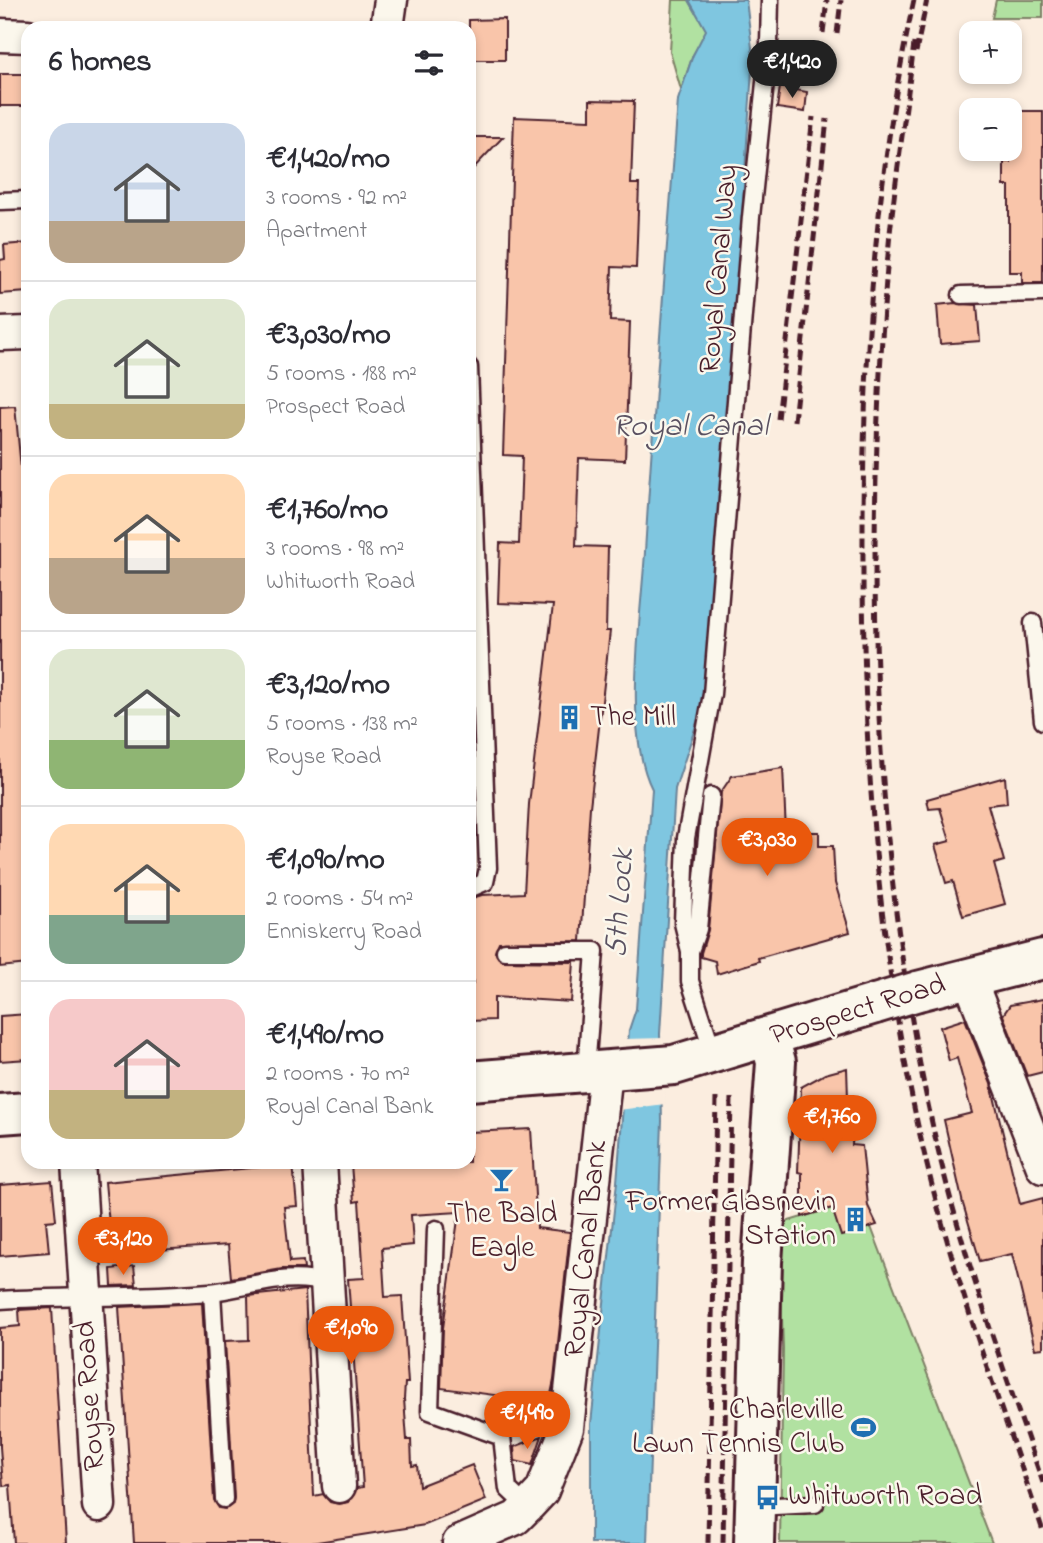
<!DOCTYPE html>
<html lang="en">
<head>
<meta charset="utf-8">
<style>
	:root { --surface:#fff; --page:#f7f7f7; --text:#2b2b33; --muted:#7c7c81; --line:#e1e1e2; --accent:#ea580c }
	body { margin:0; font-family:"Indie Flower",sans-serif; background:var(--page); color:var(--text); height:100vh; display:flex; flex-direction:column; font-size:26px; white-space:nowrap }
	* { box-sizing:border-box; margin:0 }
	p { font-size:23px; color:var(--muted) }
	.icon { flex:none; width:38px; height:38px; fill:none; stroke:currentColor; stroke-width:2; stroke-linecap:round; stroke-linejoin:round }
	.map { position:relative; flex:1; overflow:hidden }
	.details { position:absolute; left:21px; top:21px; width:455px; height:1148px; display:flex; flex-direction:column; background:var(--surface); border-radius:21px; box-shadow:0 4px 10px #0003 }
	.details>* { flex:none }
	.controls { position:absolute; left:959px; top:21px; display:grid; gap:14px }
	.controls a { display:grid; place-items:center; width:63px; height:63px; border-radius:14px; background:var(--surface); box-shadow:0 4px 10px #0003; font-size:35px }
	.price { position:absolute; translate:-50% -60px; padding:0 16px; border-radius:24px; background:var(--accent); color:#fff; font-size:23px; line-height:46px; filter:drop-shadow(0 2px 4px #0008) }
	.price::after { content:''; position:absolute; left:50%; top:42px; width:21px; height:16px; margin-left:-10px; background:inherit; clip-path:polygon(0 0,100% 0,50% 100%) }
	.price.active { background:#222; color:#fff }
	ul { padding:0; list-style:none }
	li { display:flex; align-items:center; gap:21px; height:175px; padding:0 28px }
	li+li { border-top:2px solid var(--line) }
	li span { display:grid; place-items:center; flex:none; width:196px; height:140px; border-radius:21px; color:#555 }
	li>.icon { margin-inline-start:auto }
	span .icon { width:84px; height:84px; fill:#fffc; stroke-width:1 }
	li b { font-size:30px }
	h2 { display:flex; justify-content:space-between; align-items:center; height:84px; padding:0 28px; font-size:30px }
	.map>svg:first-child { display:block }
	.green { fill:#b1e1a1; stroke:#7e8066; stroke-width:2 }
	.water { fill:#7fc6e0; stroke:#6a8398; stroke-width:2 }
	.pier { fill:#fbeddf }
	.building { fill:#f9c5aa; stroke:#4a1f2b; stroke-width:2 }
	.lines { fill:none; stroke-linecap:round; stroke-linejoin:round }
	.service-casing { stroke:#4a1f2b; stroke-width:21 }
	.minor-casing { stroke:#4a1f2b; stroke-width:37 }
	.tertiary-casing { stroke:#4a1f2b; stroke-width:44 }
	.secondary-casing { stroke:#4a1f2b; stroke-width:44 }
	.service { stroke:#fbf7ec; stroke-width:16 }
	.minor { stroke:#fbf7ec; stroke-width:32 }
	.tertiary { stroke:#fbf7ec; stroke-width:38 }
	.secondary { stroke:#fbf7ec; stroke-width:38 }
	.rail { stroke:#4a1f2b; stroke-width:5; stroke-dasharray:10 5; stroke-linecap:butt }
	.secondary-bridge-casing { stroke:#4a1f2b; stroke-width:44; stroke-linecap:butt }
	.secondary-bridge { stroke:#fbf7ec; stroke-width:38 }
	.labels { text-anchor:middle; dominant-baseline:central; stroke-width:5; stroke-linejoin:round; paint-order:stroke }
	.street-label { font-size:30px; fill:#4a1f2b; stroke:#fbf7ec }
	.poi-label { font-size:30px; fill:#4a1f2b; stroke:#fbf7ec; text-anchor:start }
	.water-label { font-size:32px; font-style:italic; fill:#5a5161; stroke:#fbf7ec }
</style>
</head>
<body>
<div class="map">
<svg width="1043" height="1543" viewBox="0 0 1043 1543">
	<rect width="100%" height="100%" fill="#fbeddf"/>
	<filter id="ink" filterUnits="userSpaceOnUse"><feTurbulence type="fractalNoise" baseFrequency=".0143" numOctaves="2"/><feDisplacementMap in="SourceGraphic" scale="14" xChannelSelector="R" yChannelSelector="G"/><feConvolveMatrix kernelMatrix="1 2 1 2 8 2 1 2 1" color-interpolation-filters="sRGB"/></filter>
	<g filter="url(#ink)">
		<g class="green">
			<path d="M 673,0 L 689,0 L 707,31 L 693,55 L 681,90 L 670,52 Z"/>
			<path d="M 996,0 L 1043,0 L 1043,18 L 992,18 Z"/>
			<path d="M 832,1208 L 842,1236 L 871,1227 L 992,1543 L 780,1543 L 783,1349 L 779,1224 Z"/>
		</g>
		<path class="water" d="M 689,0 L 746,0 L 753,56 L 713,630 L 701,710 L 675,789 L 660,1034 L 662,1121 L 647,1543 L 591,1543 L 591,1424 L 617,1182 L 629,1030 L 636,1009 L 652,789 C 623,732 641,617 645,552 C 654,401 667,251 678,100 L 693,55 L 706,30 Z"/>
		<path class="pier" d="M 663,1038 L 665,1104 L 619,1110 L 624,1039 Z"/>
		<g class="building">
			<path d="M 505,19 L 505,60 L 469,60 L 469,20 Z"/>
			<rect x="0" y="74" width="28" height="32"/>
			<path d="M 780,87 L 807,92 L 805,112 L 777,108 Z"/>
			<path d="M 590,100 L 634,101 L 631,184 L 639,184 L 636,268 L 612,267 L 610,321 L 630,322 L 625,460 L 579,458 L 576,546 L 608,547 L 606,631 L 610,631 L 590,807 L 581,941 L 499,942 L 495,952 L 504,961 L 574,962 L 571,1002 L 494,997 L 494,1020 L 469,1021 L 469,984 L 473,984 L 469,899 L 482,895 L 524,893 L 529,804 L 553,605 L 498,603 L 500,543 L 519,544 L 522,456 L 503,455 L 514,117 L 590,120 Z"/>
			<path d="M 1016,111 L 1043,111 L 1043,283 L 1022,283 L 1022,272 L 1009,272 L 1009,186 L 1004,186 L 1004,162 L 1010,162 L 1010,120 L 1017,120 Z"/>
			<path d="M 469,137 L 503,137 L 469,173 Z"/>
			<path d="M 28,243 L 28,292 L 0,294 L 0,260 L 5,259 L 4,245 Z"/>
			<path d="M 955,303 L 977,305 L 980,341 L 940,344 L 937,305 Z"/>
			<path d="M 15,406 L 28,541 L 28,964 L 0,967 L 0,407 Z"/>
			<path d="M 783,768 L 786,832 L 819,832 L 819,846 L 833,846 L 835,883 L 850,932 L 758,958 L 759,961 L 717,974 L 715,961 L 701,957 L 701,953 L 708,930 L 721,792 L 732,776 Z"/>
			<path d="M 1005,777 L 1007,803 L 988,805 L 1004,861 L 994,864 L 1005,904 L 963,916 L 953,881 L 946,883 L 935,845 L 950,841 L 940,808 L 929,809 L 927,799 Z"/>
			<path d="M 1043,999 L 1043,1072 L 1027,1076 L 1003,1015 L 1010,1005 Z"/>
			<path d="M 28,1014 L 28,1059 L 0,1061 L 0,1016 Z"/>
			<path d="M 965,1019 L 991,1084 L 1020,1204 L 1043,1198 L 1043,1348 L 1035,1349 L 1012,1254 L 980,1261 L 963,1204 L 944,1120 L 972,1113 L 957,1058 L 949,1061 L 940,1027 Z"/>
			<path d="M 847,1068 L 849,1129 L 853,1130 L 852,1145 L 862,1146 L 868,1206 L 877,1225 L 841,1236 L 832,1208 L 802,1217 L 802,1173 L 798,1172 L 801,1087 L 825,1074 Z"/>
			<path d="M 531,1129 L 537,1228 L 570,1232 L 554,1380 L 543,1433 L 496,1424 L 502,1396 L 441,1388 L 443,1328 L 459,1212 L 411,1215 L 413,1245 L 382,1248 L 385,1297 L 402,1296 L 408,1383 L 405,1383 L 404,1399 L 407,1440 L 411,1440 L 412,1466 L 417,1465 L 419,1486 L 472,1465 L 486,1500 L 425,1525 L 311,1543 L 134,1543 L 119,1307 L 202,1303 L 214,1500 L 219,1508 L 225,1509 L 233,1504 L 234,1498 L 225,1341 L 249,1340 L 248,1296 L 305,1290 L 314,1496 L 323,1494 L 330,1502 L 339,1504 L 348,1502 L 357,1488 L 363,1487 L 348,1279 L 364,1278 L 359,1201 L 354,1202 L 351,1164 L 469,1162 L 469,1132 Z"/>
			<path d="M 293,1164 L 297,1206 L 284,1207 L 290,1262 L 303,1261 L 304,1269 L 282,1269 L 231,1278 L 228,1245 L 117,1253 L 114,1223 L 109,1224 L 105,1182 Z"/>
			<path d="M 52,1181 L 56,1220 L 46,1221 L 49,1252 L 0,1256 L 0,1185 Z"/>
			<path d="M 134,1266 L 136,1285 L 112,1286 L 111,1269 Z"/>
			<path d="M 52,1308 L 66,1543 L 14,1543 L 10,1485 L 3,1486 L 0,1447 L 0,1328 L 20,1326 L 19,1310 Z"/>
			<path d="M 542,1436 L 532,1465 L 515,1461 L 514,1447 Z"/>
		</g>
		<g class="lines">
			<defs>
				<g id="service">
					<path d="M 0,201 L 28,200"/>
					<path d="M 961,295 L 1043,293"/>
					<path d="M 469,367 L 488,868 L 485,882 L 469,889"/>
					<path d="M 1033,623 L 1043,721"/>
					<path d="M 505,951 L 595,951 L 586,1071"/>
					<path d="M 690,951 L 698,929 L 711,796"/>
					<path d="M 714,1055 L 690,981 L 690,951 L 683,923 L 686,838 L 712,694 L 751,217 L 769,44 L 770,0"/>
					<path d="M 436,1229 L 430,1411 L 502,1437 L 508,1489 L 527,1507"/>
					<path d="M 212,1292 L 224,1499"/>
					<path d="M 0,1300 C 70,1296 140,1298 210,1292 C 248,1288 289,1271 326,1284"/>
					<path d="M 755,1507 L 815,1504"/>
				</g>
				<g id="minor">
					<path d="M 387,28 L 391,0"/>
					<path d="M 0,35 L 28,36"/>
					<path d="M 0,334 L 28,333"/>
					<path d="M 969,978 L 1043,1167"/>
					<path d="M 78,1162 L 99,1505"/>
					<path d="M 320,1162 L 339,1486"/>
					<path d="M 459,1543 L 516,1518 L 527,1507 L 542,1491 L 567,1428 L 606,1071"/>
				</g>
				<path id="tertiary" d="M 754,1543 L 762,1262 L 776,1062 L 769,1037"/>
				<g id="secondary">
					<path d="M 918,991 L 1043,959"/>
					<path d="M 469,1081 L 674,1065 L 875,1004"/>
					<path d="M 0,1114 L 28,1112"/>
				</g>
			</defs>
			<use href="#service" class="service-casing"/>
			<use href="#minor" class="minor-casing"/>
			<use href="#tertiary" class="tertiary-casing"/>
			<use href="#secondary" class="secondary-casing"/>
			<use href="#service" class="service"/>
			<use href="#minor" class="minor"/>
			<use href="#tertiary" class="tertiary"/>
			<use href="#secondary" class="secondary"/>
			<g class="rail">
				<path d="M 914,0 C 875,177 863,355 863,536 C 862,738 876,938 920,1135 C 950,1270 999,1400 1043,1531"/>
				<path d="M 823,33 L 827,0"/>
				<path d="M 837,34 L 841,0"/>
				<path d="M 914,43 C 906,114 894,184 888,255 C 864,546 870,846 934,1132 C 961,1252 1003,1367 1043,1483"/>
				<path d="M 916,52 L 927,0"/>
				<path d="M 778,419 L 813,117"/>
				<path d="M 794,421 L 827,119"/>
				<path d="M 708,1543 L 716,1097"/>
				<path d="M 723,1543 L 731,1097"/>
			</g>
			<defs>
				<path id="secondary-bridge" d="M 875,1004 L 918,991"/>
			</defs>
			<use href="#secondary-bridge" class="secondary-bridge-casing"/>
			<use href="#secondary-bridge" class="secondary-bridge"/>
		</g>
	</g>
	<defs>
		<symbol id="building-bare" viewBox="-9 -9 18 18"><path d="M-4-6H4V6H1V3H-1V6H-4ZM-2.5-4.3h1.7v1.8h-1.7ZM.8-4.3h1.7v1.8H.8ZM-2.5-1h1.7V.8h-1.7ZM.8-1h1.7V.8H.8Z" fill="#1f6fb2" stroke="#fbf7ec" stroke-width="2.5" paint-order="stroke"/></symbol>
		<symbol id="bar-bare" viewBox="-9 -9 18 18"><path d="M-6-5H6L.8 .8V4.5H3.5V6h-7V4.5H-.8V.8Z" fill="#1f6fb2" stroke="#fbf7ec" stroke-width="2.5" paint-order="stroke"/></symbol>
		<symbol id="stadium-bare" viewBox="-9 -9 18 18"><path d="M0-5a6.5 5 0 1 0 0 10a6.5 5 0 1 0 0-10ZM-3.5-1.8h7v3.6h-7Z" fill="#1f6fb2" stroke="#fbf7ec" stroke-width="2.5" paint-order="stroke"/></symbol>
		<symbol id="bus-bare" viewBox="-9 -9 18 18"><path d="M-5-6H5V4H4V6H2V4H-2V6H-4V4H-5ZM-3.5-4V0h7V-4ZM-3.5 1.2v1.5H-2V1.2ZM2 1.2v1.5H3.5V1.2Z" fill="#1f6fb2" stroke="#fbf7ec" stroke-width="2.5" paint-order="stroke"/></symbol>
	</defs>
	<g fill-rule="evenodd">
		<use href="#building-bare" x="552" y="700" width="35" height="35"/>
		<use href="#bar-bare" x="484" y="1162" width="35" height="35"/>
		<use href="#building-bare" x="838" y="1202" width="35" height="35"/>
		<use href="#stadium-bare" x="846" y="1410" width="35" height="35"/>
		<use href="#bus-bare" x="750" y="1480" width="35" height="35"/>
	</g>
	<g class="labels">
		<g class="street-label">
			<text transform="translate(720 269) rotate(-85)">Royal Canal Way</text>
			<text transform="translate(858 1011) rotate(-17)">Prospect Road</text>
			<text transform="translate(587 1249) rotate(-84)">Royal Canal Bank</text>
			<text transform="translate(91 1396) rotate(-94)">Royse Road</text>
		</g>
		<g class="poi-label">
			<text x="590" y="718">The Mill</text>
			<text x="836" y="1203" text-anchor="end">Former Glasnevin<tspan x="836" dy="34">Station</tspan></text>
			<text x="502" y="1215" text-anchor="middle">The Bald<tspan x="502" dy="34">Eagle</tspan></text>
			<text x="844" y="1411" text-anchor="end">Charleville<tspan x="844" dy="34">Lawn Tennis Club</tspan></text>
			<text x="788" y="1497">Whitworth Road</text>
		</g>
		<g class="water-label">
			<text x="690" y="427">Royal Canal</text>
			<text transform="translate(621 903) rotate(-86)">5th Lock</text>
		</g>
	</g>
</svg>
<div class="controls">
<a>+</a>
<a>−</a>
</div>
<b class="price active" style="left:792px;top:100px">€1,420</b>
<b class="price" style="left:767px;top:878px">€3,030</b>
<b class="price" style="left:832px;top:1155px">€1,760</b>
<b class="price" style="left:123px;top:1277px">€3,120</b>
<b class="price" style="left:351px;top:1366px">€1,090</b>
<b class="price" style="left:527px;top:1451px">€1,490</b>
<section class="details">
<h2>6 homes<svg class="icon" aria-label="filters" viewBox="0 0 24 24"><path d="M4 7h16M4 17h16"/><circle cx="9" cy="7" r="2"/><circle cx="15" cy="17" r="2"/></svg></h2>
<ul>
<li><span style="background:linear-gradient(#c9d6e8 70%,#b9a48a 0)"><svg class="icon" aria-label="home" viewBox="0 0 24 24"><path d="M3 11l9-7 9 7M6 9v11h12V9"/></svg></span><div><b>€1,420/mo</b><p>3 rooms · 92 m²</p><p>Apartment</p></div></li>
<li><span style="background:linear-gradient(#dfe7d0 75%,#c2b280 0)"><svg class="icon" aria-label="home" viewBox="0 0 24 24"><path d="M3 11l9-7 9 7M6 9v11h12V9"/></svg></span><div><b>€3,030/mo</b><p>5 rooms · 188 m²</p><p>Prospect Road</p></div></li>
<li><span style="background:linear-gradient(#ffd9b3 60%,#b9a48a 0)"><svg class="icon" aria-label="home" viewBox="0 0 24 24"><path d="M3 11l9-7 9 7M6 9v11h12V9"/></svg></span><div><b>€1,760/mo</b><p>3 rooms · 98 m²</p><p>Whitworth Road</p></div></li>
<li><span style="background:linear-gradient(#dfe7d0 65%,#8fb573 0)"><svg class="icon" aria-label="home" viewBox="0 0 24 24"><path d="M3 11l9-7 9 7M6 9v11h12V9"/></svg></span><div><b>€3,120/mo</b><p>5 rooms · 138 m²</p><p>Royse Road</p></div></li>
<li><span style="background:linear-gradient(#ffd9b3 65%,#7fa58c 0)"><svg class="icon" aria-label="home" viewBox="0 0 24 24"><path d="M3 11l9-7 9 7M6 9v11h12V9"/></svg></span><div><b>€1,090/mo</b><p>2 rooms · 54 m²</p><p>Enniskerry Road</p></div></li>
<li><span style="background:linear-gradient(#f6c9c9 65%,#c2b280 0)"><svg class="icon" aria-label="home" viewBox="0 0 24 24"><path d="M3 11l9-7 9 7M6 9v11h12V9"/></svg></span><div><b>€1,490/mo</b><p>2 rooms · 70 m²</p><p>Royal Canal Bank</p></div></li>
</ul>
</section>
</div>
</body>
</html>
